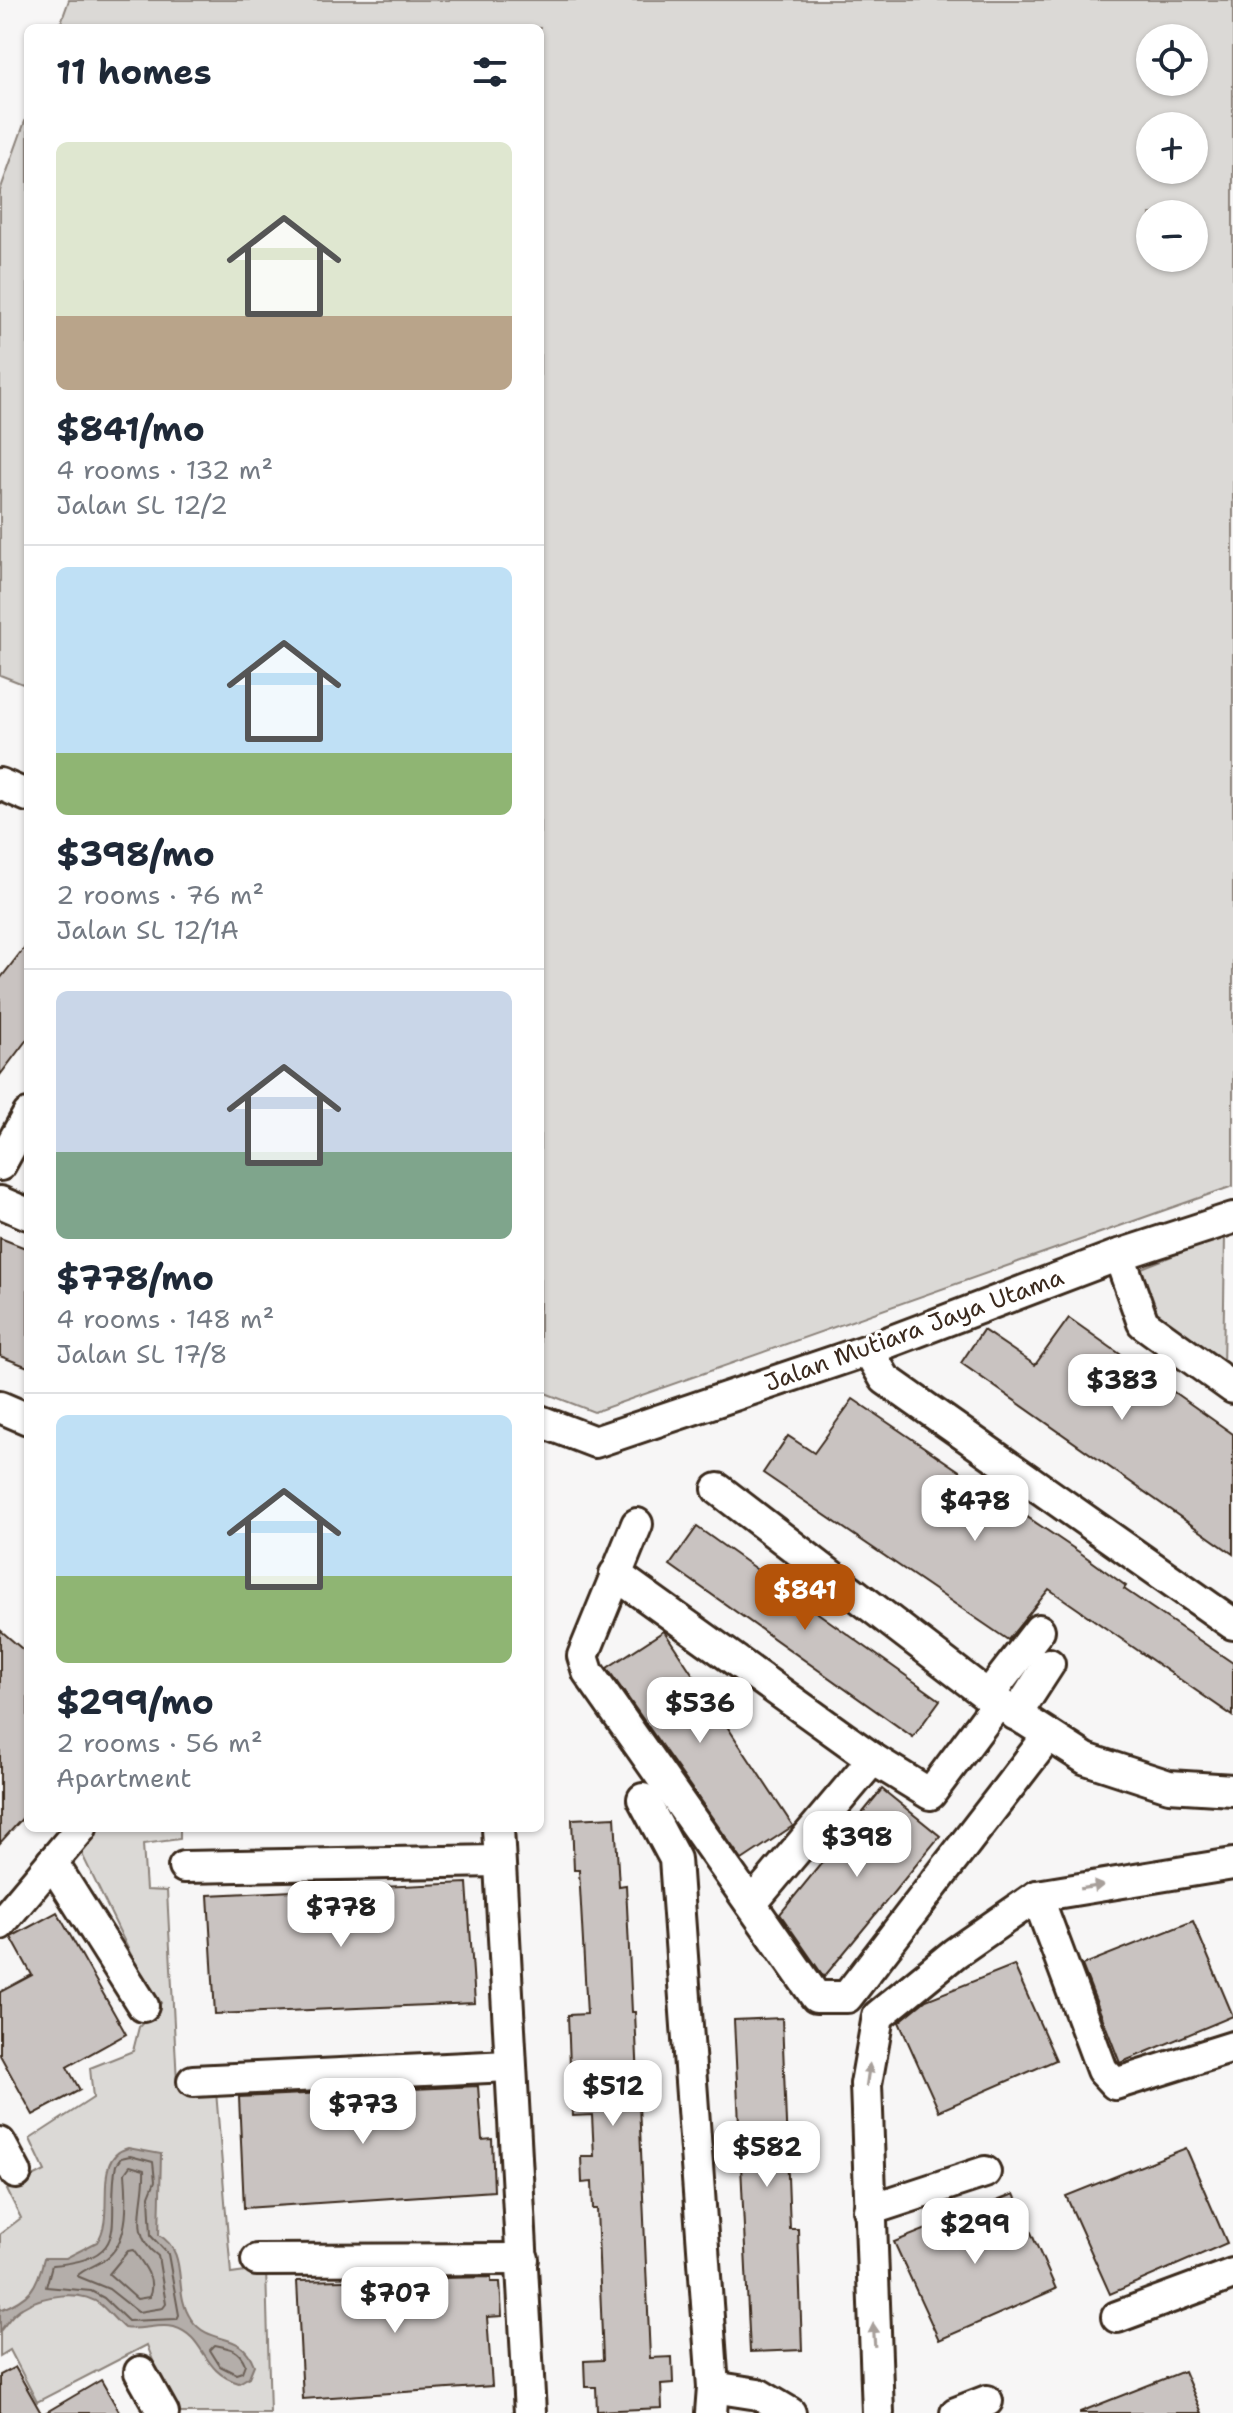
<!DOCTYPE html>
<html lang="en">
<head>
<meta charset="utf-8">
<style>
	:root { --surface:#fff; --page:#f6f6f7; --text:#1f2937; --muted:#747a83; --line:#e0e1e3; --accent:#b45309 }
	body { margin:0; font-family:"Shantell Sans",sans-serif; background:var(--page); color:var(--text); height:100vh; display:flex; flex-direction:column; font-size:30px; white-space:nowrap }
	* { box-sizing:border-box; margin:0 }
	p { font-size:26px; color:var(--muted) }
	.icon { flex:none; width:44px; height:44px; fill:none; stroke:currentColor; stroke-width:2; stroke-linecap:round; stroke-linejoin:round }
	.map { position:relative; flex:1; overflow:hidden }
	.drawer { position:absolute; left:24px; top:24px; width:520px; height:1808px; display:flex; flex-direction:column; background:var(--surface); border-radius:12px; box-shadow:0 2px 6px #0004 }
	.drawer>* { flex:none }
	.tools { position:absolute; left:1136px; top:24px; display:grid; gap:16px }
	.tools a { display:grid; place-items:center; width:72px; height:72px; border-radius:50%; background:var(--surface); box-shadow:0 2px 6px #0004; font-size:40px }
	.price { position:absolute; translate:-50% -68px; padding:0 18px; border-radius:16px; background:#fff; color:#222; font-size:26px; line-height:52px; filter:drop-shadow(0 2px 4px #0008) }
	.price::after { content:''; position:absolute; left:50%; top:48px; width:24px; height:18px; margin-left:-12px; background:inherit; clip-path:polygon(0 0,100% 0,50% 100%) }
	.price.active { background:var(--accent); color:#fff }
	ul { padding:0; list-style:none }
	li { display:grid; align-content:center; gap:16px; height:424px; padding:0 32px }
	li+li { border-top:2px solid var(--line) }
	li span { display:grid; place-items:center; height:248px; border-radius:12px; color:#555 }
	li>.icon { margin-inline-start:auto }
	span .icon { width:144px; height:144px; fill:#fffc; stroke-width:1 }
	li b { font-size:34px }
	h2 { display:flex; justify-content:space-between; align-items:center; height:96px; padding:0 32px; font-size:34px }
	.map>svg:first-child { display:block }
	.green { fill:#dbd9d6; stroke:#8b827a; stroke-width:2; fill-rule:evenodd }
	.water { fill:#b4aeaa; stroke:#847972; stroke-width:2 }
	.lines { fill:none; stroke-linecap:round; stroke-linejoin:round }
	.shore { stroke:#6b5f56; stroke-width:2 }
	.building { fill:#c9c3c1; stroke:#3b2a1e; stroke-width:2 }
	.minor-casing { stroke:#3b2a1e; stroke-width:36 }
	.minor { stroke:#fff; stroke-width:30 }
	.oneway { fill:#a79f9a }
	.labels { text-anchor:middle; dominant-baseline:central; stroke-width:6; stroke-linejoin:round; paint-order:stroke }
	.street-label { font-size:24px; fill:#3b2a1e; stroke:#fff }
</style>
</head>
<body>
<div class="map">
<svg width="1233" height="2413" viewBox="0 0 1233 2413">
	<rect width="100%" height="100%" fill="#f7f6f6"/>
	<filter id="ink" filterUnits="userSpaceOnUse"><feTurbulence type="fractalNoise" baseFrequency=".0125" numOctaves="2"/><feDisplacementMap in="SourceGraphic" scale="16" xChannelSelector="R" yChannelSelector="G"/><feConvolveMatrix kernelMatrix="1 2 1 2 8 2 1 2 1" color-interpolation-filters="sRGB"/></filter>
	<g filter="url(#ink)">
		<g class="green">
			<path d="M 69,0 L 1233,0 L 1233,1186 L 594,1412 L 540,1391 L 540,28 L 59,28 ZM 1194,38 L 1194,82 L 1150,82 L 1150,38 ZM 1194,126 L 1194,170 L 1150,170 L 1150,126 ZM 1150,214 L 1194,214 L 1194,258 L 1150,258 Z"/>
			<path d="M 28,113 L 28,686 L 0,675 L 0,191 Z"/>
			<path d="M 1225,1235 L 1223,1372 L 1149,1319 L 1134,1271 Z"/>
			<path d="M 94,1828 L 180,1828 L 180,1839 L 143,1844 L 146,1890 L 167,1891 L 177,2082 L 215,2079 L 231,2274 L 266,2269 L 270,2413 L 173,2413 L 147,2345 L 37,2402 L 10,2350 L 0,2356 L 0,2234 L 21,2218 L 7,2190 L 45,2171 L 30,2139 L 93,2098 L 90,2068 L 133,2051 L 139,2027 L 161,2003 L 132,1957 L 78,1846 Z"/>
		</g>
		<path class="water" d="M 128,2148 L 161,2154 L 159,2235 C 190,2253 172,2292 191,2319 C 211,2348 240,2328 254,2365 L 249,2377 L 239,2383 C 200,2372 207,2337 174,2327 C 158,2323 141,2331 124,2328 C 116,2321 109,2312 101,2305 C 81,2289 42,2295 22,2308 C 12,2313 7,2323 0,2331 L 0,2310 C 30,2298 37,2288 44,2258 L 66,2258 L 97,2242 C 117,2214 90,2158 128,2148 Z"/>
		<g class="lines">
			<g class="shore">
				<path d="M 130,2156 L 153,2162 L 155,2181 L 149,2196 L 151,2236 L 168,2254 L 179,2315 L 177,2319 L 128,2321 L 104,2298 L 91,2291 L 46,2287 L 52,2265 C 136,2259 105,2220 116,2165 L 121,2158 Z"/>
				<path d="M 130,2166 L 144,2170 C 146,2202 127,2234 158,2256 L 166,2304 L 163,2308 L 138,2312 L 109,2289 L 77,2276 C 84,2268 99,2265 108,2257 C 130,2238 127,2199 125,2173 Z"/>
				<path d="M 133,2250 C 143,2263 157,2280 149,2297 L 137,2299 L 109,2274 L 128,2251 Z"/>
				<path d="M 215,2345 C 230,2348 239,2349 245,2364 L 242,2372 L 236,2374 L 220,2366 L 210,2350 Z"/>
			</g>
		</g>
		<g class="building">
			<path d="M 28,943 L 28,1038 L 0,1075 L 0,979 Z"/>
			<path d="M 0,1238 L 28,1249 L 28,1367 L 0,1356 Z"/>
			<path d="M 1069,1318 L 1233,1434 L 1233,1554 L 961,1363 L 983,1330 L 1035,1365 Z"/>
			<path d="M 853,1399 L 1082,1554 L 1126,1586 L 1124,1589 L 1233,1663 L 1233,1716 L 1049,1589 L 1008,1640 L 763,1473 L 788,1436 L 814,1453 Z"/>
			<path d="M 697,1527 L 940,1700 L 913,1737 L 670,1565 Z"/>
			<path d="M 0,1630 L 28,1654 L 28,1812 L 0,1843 Z"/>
			<path d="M 664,1631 L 793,1826 L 742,1860 L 607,1668 Z"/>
			<path d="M 882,1789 L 940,1836 L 824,1977 L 780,1914 Z"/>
			<path d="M 615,1817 L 619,1886 L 626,1885 L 632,2012 L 635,2012 L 650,2358 L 672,2357 L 673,2383 L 661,2384 L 662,2408 L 597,2411 L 596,2387 L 585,2387 L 584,2361 L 603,2360 L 597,2209 L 593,2209 L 592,2182 L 582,2183 L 581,2156 L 594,2156 L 592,2115 L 573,2116 L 571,2092 L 568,2015 L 587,2014 L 579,1870 L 574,1870 L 572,1819 Z"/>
			<path d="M 467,1883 L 475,2003 L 215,2014 L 208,1895 Z"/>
			<path d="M 57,1912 L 126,2034 L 67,2067 L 80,2090 L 33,2115 L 0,2055 L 0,1992 L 32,1975 L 11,1937 Z"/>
			<path d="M 1193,1921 L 1233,2016 L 1120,2063 L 1082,1965 Z"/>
			<path d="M 1014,1965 L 1056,2060 L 939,2111 L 899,2022 L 926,2000 Z"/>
			<path d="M 782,2018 L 790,2229 L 798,2229 L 802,2350 L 750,2352 L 734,2020 Z"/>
			<path d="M 478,2086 L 482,2140 L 492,2139 L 494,2191 L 244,2208 L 239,2097 Z"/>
			<path d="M 1186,2148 L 1227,2243 L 1110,2294 L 1066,2196 Z"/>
			<path d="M 1014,2194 L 1056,2289 L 939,2340 L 894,2242 Z"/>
			<path d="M 491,2277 L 491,2282 L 500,2282 L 502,2316 L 487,2317 L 492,2386 L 303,2399 L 297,2281 Z"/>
			<path d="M 15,2367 L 41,2413 L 0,2413 L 0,2375 Z"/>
			<path d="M 1184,2371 L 1202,2413 L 1080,2413 L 1080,2412 Z"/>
			<path d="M 101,2380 L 120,2413 L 45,2413 Z"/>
		</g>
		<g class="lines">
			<defs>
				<g id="minor">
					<path d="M 0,784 L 28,796"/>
					<path d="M 0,1165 L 28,1115"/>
					<path d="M 0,1202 L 28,1214"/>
					<path d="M 1119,1255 L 1143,1323 L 1233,1388"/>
					<path d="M 868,1350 L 885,1379 L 1233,1624"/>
					<path d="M 0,1407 L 28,1419"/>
					<path d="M 540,1421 L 595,1442 L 868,1350 L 1119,1255 L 1233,1218"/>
					<path d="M 718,1489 L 988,1696 L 1086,1759 L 1169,1786 L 1233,1790"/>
					<path d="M 637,1524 L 583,1656 L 588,1672 L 816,1997 L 847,1997 L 1048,1736"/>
					<path d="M 615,1574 L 873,1759 L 930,1794 L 998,1703"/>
					<path d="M 988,1696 L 1039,1630"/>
					<path d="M 1016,1715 L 1049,1664"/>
					<path d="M 643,1799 L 675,1859 L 713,2387 L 711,2413"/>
					<path d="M 498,1828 L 530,2413"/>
					<path d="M 52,1862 L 143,2006"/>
					<path d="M 184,1867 L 498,1861"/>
					<path d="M 1037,1896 L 1102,2070 L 1115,2084 L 1233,2047"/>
					<path d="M 751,1904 L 873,1759"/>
					<path d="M 0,1924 L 81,1828"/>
					<path d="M 193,2081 L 509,2066"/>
					<path d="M 0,2143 L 16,2173"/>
					<path d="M 869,2210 L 985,2172"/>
					<path d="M 257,2260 L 523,2259"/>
					<path d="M 1117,2317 L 1233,2274"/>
					<path d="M 140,2372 L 163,2413"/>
					<path d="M 713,2387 L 758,2394 L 790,2413"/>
					<path d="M 878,2413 L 866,2084 L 878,2016 L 955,1953 L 1037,1896 L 1233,1864"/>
					<path d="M 956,2413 L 987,2401"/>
				</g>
			</defs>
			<use href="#minor" class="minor-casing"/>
			<use href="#minor" class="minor"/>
		</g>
		<defs><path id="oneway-solid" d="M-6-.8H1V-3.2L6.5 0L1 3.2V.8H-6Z" transform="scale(2)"/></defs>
		<g class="oneway">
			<use href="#oneway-solid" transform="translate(1092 1887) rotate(-9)"/>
			<use href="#oneway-solid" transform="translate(868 2075) rotate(-82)"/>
			<use href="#oneway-solid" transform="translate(874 2335) rotate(-94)"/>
		</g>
	</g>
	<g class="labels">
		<g class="street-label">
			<text transform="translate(914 1330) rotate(-20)">Jalan Mutiara Jaya Utama</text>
		</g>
	</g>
</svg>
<div class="tools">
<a><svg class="icon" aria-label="locate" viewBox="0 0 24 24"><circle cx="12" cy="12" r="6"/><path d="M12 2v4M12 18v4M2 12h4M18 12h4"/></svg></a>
<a>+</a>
<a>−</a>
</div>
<b class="price" style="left:1122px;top:1422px">$383</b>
<b class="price" style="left:975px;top:1543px">$478</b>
<b class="price active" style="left:805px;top:1632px">$841</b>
<b class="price" style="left:700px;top:1745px">$536</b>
<b class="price" style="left:857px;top:1879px">$398</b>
<b class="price" style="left:341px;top:1949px">$778</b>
<b class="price" style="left:613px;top:2128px">$512</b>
<b class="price" style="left:363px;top:2146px">$773</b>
<b class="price" style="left:767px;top:2189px">$582</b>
<b class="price" style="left:975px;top:2266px">$299</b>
<b class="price" style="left:395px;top:2335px">$707</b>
<section class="drawer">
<h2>11 homes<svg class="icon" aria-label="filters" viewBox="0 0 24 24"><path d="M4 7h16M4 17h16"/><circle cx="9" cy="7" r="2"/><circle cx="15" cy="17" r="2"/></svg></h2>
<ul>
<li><span style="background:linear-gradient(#dfe7d0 70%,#b9a48a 0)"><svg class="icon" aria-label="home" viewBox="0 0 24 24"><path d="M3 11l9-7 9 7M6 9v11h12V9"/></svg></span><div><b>$841/mo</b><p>4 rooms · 132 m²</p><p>Jalan SL 12/2</p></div></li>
<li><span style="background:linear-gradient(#bfe0f5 75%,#8fb573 0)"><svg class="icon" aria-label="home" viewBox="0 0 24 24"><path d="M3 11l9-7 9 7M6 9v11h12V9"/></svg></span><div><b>$398/mo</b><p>2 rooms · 76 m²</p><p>Jalan SL 12/1A</p></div></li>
<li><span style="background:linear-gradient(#c9d6e8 65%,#7fa58c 0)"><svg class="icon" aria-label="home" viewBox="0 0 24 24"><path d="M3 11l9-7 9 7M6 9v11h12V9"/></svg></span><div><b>$778/mo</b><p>4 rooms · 148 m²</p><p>Jalan SL 17/8</p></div></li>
<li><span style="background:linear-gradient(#bfe0f5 65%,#8fb573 0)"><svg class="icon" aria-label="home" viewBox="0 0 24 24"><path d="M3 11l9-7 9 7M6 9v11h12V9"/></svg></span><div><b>$299/mo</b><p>2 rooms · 56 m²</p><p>Apartment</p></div></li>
</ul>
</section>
</div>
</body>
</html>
